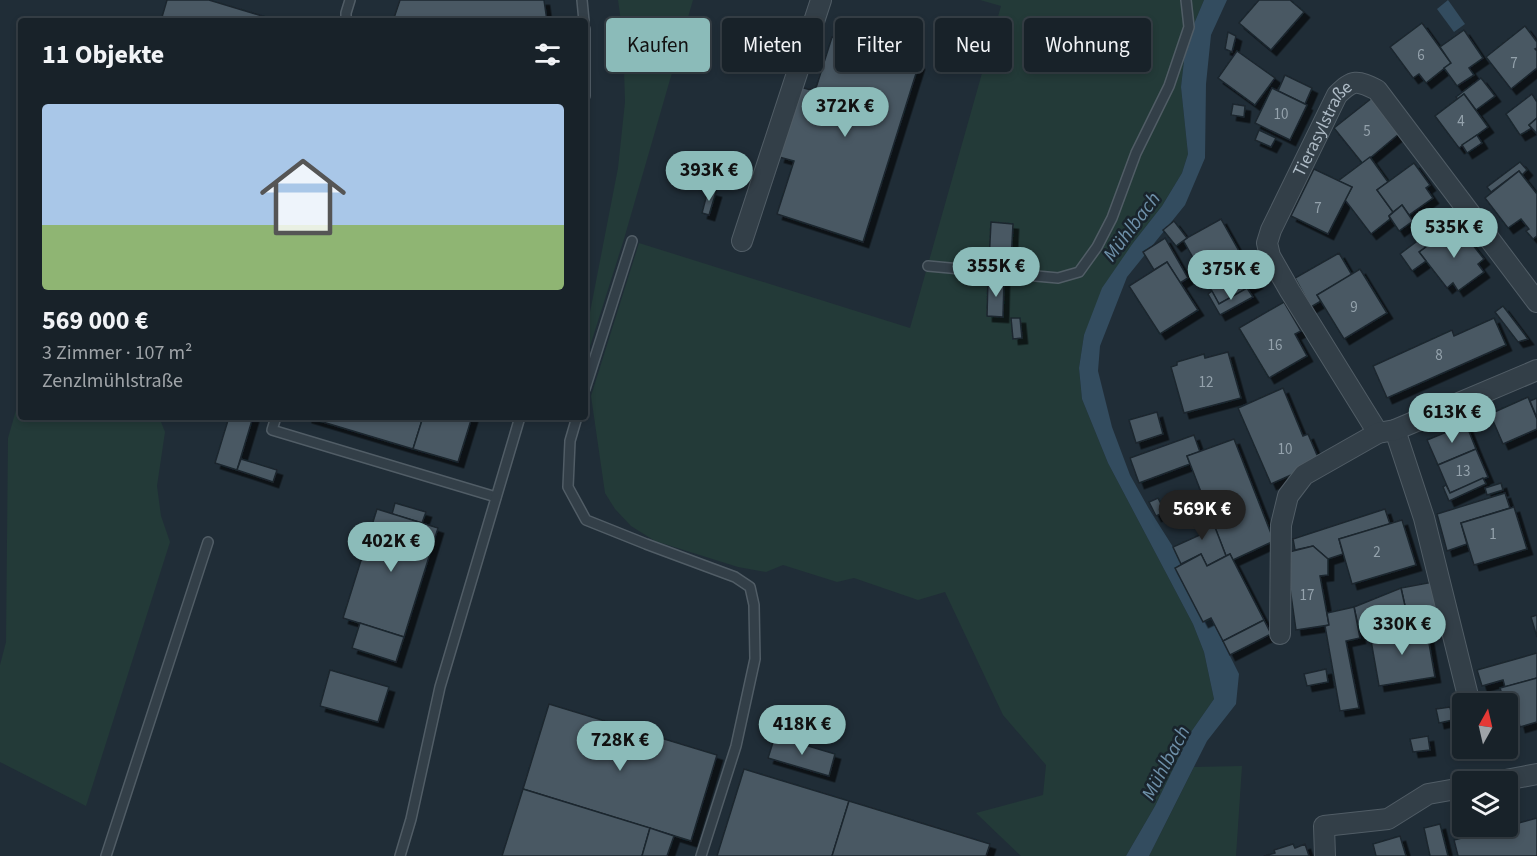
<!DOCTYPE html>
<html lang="de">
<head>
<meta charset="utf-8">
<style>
	:root { --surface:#182229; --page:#252f35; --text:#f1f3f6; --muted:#9fa4a8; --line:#363f46; --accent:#8bbbb9 }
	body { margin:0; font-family:"Source Sans 3",sans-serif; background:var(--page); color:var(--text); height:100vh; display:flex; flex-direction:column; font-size:22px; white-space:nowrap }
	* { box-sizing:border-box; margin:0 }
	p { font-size:20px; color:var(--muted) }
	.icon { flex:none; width:33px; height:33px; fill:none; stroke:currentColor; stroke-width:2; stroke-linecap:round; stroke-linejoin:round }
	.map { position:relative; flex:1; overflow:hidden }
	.drawer { position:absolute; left:18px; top:18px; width:570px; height:402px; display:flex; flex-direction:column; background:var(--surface); border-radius:6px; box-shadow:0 3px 9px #0003,0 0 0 2px var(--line) }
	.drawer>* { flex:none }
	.top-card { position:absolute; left:606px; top:18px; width:570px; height:54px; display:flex; gap:12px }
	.needle { width:39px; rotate:8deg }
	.controls { position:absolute; left:1452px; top:693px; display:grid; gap:12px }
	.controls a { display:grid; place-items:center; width:66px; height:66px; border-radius:6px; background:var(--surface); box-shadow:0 3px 9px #0003,0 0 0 2px var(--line); font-size:30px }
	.price { position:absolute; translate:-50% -51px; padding:0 14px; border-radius:21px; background:var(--accent); color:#111; font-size:20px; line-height:39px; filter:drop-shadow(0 2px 3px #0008) }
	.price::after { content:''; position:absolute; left:50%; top:36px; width:18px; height:14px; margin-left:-9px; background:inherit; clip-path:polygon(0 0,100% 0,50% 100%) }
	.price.current { background:#222; color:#fff }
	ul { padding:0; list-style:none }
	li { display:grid; align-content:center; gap:12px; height:318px; padding:0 24px }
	li span { display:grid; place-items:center; height:186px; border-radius:6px; color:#555 }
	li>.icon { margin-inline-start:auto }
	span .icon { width:108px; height:108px; fill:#fffc; stroke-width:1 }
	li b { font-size:26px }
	h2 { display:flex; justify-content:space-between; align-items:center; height:72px; padding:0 24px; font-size:26px }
	.tag { padding:0 21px; border-radius:6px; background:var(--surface); box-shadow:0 3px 9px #0003,0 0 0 2px var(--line); font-size:21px; line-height:54px }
	.tag.current { background:var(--accent); color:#111 }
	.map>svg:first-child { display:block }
	.green { fill:#233a38 }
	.water { fill:#334c5f }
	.building { fill:#485863; stroke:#1b262e; stroke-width:1.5; filter:url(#shadow) }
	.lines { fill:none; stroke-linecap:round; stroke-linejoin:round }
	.lane-casing { stroke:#515d66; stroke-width:12 }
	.street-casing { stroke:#515d66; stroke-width:22 }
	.lane { stroke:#333f48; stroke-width:9 }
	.street { stroke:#333f48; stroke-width:20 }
	.labels { text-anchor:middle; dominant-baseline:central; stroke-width:5; stroke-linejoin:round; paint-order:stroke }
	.number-label { font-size:15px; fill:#94a2ac }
	.street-label { font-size:18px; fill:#adbac5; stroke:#19242c }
	.water-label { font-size:20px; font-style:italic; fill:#6e90a9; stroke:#19242c }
</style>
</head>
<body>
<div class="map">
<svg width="1537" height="856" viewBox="0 0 1537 856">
	<defs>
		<filter id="shadow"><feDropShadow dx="5.5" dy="5.5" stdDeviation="0" flood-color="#0009"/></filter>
	</defs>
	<rect width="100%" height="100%" fill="#202d37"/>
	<g class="green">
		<path d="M 618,0 L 693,0 L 624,239 L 585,362 L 585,338 L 618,168 L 625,102 L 623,36 Z"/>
		<path d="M 980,0 L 1204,0 L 1186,43 L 1181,87 L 1188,154 L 1182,173 L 1162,206 L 1133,243 L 1084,335 L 1079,368 L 1082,399 L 1108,463 L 1193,624 L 1204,652 L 1214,699 L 1191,732 L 1155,806 L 1126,856 L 1021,856 L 976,813 L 1043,795 L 1046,765 L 1003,715 L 945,592 L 918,600 L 854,578 L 837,582 L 783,565 L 766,572 L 738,567 L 655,541 L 631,526 L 615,509 L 605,493 L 591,396 L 639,243 L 910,328 L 1001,6 Z"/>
		<path d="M 21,393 L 21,417 L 159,417 L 165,432 L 157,486 L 161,516 L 170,542 L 86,806 L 0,762 L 0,665 L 6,642 L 8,438 Z"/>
		<path d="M 1242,766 L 1236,856 L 1149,856 L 1194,767 Z"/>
	</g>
	<g class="water">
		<path d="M 1204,0 L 1227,0 L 1211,35 L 1206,84 L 1205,158 L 1185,205 L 1127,277 L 1100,346 L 1098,371 L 1112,427 L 1130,475 L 1149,509 L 1173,547 L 1181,564 L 1175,568 L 1203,622 L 1211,618 L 1239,674 L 1236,704 L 1207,741 L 1149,856 L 1126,856 L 1155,806 L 1191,732 L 1214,699 L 1204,652 L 1193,624 L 1108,463 L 1082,399 L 1079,368 L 1084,335 L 1102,288 L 1133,243 L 1162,206 L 1182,173 L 1188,154 L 1181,87 L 1186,43 Z"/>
		<path d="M 1448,0 L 1465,24 L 1454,32 L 1437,9 Z"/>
	</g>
	<g class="building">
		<path d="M 167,0 L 209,0 L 279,21 L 174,21 L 162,17 Z"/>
		<path d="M 400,0 L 544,0 L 547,21 L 393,21 Z"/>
		<path d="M 1259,0 L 1290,0 L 1304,12 L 1271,50 L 1239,23 Z"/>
		<path d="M 1422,23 L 1451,63 L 1426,83 L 1419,74 L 1413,78 L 1390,47 Z"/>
		<path d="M 1525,26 L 1537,42 L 1537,48 L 1535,49 L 1537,51 L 1537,68 L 1511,89 L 1486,57 Z"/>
		<path d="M 1464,30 L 1483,58 L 1469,68 L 1474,75 L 1457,86 L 1444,68 L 1451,63 L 1440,47 Z"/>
		<path d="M 1228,32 L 1236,36 L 1232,52 L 1225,49 Z"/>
		<path d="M 832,37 L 919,64 L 863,242 L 777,214 L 794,161 L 779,157 L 800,87 L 815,91 Z"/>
		<path d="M 1237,51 L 1275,78 L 1255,105 L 1218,78 Z"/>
		<path d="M 1285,75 L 1312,88 L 1305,104 L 1278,91 Z"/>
		<path d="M 1481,78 L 1495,96 L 1476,110 L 1464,94 L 1458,99 L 1456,97 Z"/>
		<path d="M 1272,88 L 1307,105 L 1290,140 L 1255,123 Z"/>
		<path d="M 1464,94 L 1488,127 L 1459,148 L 1435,116 Z"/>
		<path d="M 1532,94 L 1537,102 L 1537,118 L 1529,125 L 1532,128 L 1520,135 L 1506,114 Z"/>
		<path d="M 1372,98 L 1400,133 L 1363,164 L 1334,128 Z"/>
		<path d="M 1233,104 L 1245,106 L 1244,117 L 1231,115 Z"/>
		<path d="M 1537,118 L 1537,134 L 1529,125 Z"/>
		<path d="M 1259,130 L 1276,138 L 1271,147 L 1255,140 Z"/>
		<path d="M 1477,135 L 1482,143 L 1467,153 L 1462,145 Z"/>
		<path d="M 1370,157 L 1388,182 L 1377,190 L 1393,212 L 1389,216 L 1390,219 L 1371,234 L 1345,200 L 1352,187 L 1338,181 Z"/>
		<path d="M 1520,162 L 1527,170 L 1522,175 L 1519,171 L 1491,192 L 1487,187 Z"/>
		<path d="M 1414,163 L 1430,185 L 1426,188 L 1433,198 L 1409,215 L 1402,205 L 1393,212 L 1377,190 Z"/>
		<path d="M 1314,169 L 1352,187 L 1328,234 L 1291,216 Z"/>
		<path d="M 1519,171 L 1537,194 L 1537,236 L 1533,239 L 1526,231 L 1529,229 L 1521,219 L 1508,228 L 1485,198 Z"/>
		<path d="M 708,190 L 716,192 L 709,215 L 702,213 Z"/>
		<path d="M 1402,205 L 1413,221 L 1399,231 L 1389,216 Z"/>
		<path d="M 1221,219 L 1257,283 L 1219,304 L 1183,240 Z"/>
		<path d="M 1174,221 L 1187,238 L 1176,246 L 1163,230 Z"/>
		<path d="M 991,222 L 1013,224 L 1011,263 L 989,262 Z"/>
		<path d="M 1456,224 L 1484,259 L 1478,264 L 1484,272 L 1458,291 L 1453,283 L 1447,288 L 1419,252 Z"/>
		<path d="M 1432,230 L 1438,238 L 1419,252 L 1426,261 L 1412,271 L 1400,254 Z"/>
		<path d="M 1165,238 L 1188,278 L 1180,283 L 1167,262 L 1154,270 L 1143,252 Z"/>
		<path d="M 1339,253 L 1352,275 L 1317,295 L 1321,301 L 1311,307 L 1295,278 Z"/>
		<path d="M 1167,262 L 1198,310 L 1160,334 L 1129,286 Z"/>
		<path d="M 1360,269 L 1387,313 L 1344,339 L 1317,295 Z"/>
		<path d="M 988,280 L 1004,280 L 1003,317 L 987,316 Z"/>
		<path d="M 1247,288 L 1253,297 L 1220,315 L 1208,294 L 1212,291 L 1219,304 Z"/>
		<path d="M 1284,302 L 1301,331 L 1295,334 L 1307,356 L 1269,378 L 1239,328 Z"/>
		<path d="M 1503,306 L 1528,339 L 1518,342 L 1495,312 Z"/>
		<path d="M 1011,318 L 1020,318 L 1022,338 L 1013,339 Z"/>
		<path d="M 1494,318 L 1506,345 L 1387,398 L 1373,366 L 1452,330 L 1454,336 Z"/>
		<path d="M 1228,352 L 1241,398 L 1184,413 L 1171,367 L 1177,365 L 1177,362 L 1204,354 L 1205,358 Z"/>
		<path d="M 1283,388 L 1303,436 L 1308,434 L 1320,462 L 1271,484 L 1238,408 Z"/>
		<path d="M 1528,397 L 1537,419 L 1537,429 L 1503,444 L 1490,414 Z"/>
		<path d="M 1537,398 L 1537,418 L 1530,401 Z"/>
		<path d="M 1157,412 L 1163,434 L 1136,443 L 1129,420 Z"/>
		<path d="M 229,417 L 253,417 L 237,470 L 215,463 Z"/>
		<path d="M 306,417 L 423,417 L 413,449 Z"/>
		<path d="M 423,417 L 472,417 L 458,462 L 413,449 Z"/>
		<path d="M 1466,424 L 1476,449 L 1438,465 L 1427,440 Z"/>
		<path d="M 1194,435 L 1200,452 L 1187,456 L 1190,464 L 1139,483 L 1130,458 Z"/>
		<path d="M 1234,439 L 1274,541 L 1233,560 L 1230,554 L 1226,556 L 1187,456 Z"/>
		<path d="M 1476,449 L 1488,477 L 1450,493 L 1438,465 Z"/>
		<path d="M 241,459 L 277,470 L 273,482 L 237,470 Z"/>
		<path d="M 1483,478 L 1486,484 L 1449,501 L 1443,487 L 1446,485 L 1450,493 Z"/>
		<path d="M 1501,483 L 1503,490 L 1487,495 L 1485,488 Z"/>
		<path d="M 1505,493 L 1510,508 L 1461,523 L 1467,544 L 1447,551 L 1437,514 Z"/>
		<path d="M 1158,498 L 1165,512 L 1156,516 L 1149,502 Z"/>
		<path d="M 1205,501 L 1226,556 L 1207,566 L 1201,554 L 1181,564 L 1173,547 L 1204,533 L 1194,506 Z"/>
		<path d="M 395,503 L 426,512 L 422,523 L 392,514 Z"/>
		<path d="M 1514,507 L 1527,549 L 1474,565 L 1461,523 Z"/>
		<path d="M 377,509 L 438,528 L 404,637 L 343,618 Z"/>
		<path d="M 1385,509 L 1390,524 L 1339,539 L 1343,554 L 1328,559 L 1313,546 L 1295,550 L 1293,539 Z"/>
		<path d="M 1402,520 L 1416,565 L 1352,584 L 1339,539 Z"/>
		<path d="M 361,527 L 370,529 L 362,555 L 353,551 Z"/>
		<path d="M 1313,546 L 1328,559 L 1328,575 L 1320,576 L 1329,625 L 1296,630 L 1285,553 Z"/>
		<path d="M 1201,554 L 1207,566 L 1230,554 L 1264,620 L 1223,641 L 1211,618 L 1203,622 L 1175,568 Z"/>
		<path d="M 1433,582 L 1439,608 L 1407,615 L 1401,588 Z"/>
		<path d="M 1401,588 L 1407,615 L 1423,612 L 1426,626 L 1385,632 L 1382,621 L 1358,625 L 1354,607 Z"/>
		<path d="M 1354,607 L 1360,638 L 1346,641 L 1359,708 L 1340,711 L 1325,626 L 1329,625 L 1327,613 Z"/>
		<path d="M 1537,615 L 1537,637 L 1531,617 Z"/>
		<path d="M 1264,620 L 1271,634 L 1230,655 L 1223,641 Z"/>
		<path d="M 360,623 L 404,637 L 396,662 L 352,648 Z"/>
		<path d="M 1426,626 L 1435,677 L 1379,686 L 1370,635 Z"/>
		<path d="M 1537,653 L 1537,678 L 1505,687 L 1503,680 L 1482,686 L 1477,670 Z"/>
		<path d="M 1326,669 L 1328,682 L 1307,686 L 1304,674 Z"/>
		<path d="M 330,670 L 389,687 L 378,722 L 320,706 Z"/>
		<path d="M 1537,678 L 1537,722 L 1520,727 L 1516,711 L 1508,713 L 1508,704 L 1505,704 L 1500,688 Z"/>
		<path d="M 549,704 L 717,755 L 691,841 L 523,789 Z"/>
		<path d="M 1450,707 L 1453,720 L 1439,723 L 1436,709 Z"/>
		<path d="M 775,736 L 835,754 L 829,776 L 768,758 Z"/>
		<path d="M 1428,736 L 1430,750 L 1413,752 L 1410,739 Z"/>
		<path d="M 744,769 L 849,801 L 832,856 L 717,856 Z"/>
		<path d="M 523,789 L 650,828 L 642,856 L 502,856 Z"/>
		<path d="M 849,801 L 990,844 L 986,856 L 832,856 Z"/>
		<path d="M 1537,818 L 1537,856 L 1458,856 L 1454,840 L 1504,827 L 1505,832 L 1515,829 L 1515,824 Z"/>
		<path d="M 1440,824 L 1448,856 L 1430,856 L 1424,828 Z"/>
		<path d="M 650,828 L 674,836 L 667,856 L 642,856 Z"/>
		<path d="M 1400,836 L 1406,856 L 1376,856 L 1373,844 Z"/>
		<path d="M 1293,844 L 1295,848 L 1305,844 L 1309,856 L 1264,856 L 1275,853 L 1274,850 Z"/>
	</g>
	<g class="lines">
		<defs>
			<g id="lane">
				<path d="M 582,0 L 584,21"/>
				<path d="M 346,21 L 346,13 L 350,0"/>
				<path d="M 585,29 L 585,96"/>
				<path d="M 928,266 L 1058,278 L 1079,272 L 1097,247 L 1112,218 L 1136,153 L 1169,86 L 1189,27 L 1186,0"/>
				<path d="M 585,389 L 632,241"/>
				<path d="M 276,417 L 272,430 L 496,497"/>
				<path d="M 577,417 L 570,441 L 568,487 L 586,520 L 646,544 L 735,577 L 750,587 L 754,605 L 755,659 L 736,746 L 701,856"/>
				<path d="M 106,856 L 208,542"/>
				<path d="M 400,856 L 411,819 L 440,687 L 520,417"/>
			</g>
			<g id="street">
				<path d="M 742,241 L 821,0"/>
				<path d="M 1395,430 L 1424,518 L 1469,700"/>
				<path id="s1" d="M 1378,433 L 1290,291 L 1270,256 L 1267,243 L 1271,230 L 1337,95 C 1353,79 1357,80 1377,90 L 1537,302"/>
				<path d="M 1280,634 L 1281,525 L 1288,496 L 1304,475 L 1378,433 L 1395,430 L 1537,370"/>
				<path d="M 1495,782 L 1537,774"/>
				<path d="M 1325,856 L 1324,826 L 1388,819 L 1428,794 L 1462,788"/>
			</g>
		</defs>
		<use href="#lane" class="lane-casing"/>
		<use href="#street" class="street-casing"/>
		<use href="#lane" class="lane"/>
		<use href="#street" class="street"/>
	</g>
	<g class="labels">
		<g class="number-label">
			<text x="1421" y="55">6</text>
			<text x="1514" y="63">7</text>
			<text x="1281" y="114">10</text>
			<text x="1461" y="121">4</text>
			<text x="1367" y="131">5</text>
			<text x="1318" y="208">7</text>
			<text x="1354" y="307">9</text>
			<text x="1275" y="345">16</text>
			<text x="1439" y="355">8</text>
			<text x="1206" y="382">12</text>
			<text x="1285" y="449">10</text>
			<text x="1463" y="471">13</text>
			<text x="1493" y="534">1</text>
			<text x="1377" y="552">2</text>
			<text x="1307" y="595">17</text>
		</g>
		<g class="street-label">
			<text stroke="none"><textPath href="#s1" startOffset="348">Tierasylstraße</textPath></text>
		</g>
		<g class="water-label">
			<text transform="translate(1132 227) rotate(-53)">Mühlbach</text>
			<text transform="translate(1166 763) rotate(-62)">Mühlbach</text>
		</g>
	</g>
</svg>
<div class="controls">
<a><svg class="needle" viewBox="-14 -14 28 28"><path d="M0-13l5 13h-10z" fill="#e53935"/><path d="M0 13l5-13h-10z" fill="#9fa4a8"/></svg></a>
<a><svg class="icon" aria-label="layers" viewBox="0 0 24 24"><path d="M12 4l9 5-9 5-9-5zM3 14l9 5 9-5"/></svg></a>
</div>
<b class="price" style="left:845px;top:138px">372K €</b>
<b class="price" style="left:709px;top:202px">393K €</b>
<b class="price" style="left:1454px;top:259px">535K €</b>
<b class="price" style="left:996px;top:298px">355K €</b>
<b class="price" style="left:1231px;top:301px">375K €</b>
<b class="price" style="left:1452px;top:444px">613K €</b>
<b class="price current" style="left:1202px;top:541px">569K €</b>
<b class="price" style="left:391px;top:573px">402K €</b>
<b class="price" style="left:1402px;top:656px">330K €</b>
<b class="price" style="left:802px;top:756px">418K €</b>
<b class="price" style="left:620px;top:772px">728K €</b>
<div class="top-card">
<a class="tag current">Kaufen</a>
<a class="tag">Mieten</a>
<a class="tag">Filter</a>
<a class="tag">Neu</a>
<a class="tag">Wohnung</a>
</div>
<section class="drawer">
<h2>11 Objekte<svg class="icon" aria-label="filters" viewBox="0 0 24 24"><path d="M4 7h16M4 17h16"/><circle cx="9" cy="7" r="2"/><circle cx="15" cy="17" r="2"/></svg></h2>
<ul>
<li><span style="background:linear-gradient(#a9c7e8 65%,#8fb573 0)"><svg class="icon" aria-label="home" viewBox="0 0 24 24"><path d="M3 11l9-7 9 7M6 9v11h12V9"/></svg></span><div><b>569 000 €</b><p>3 Zimmer · 107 m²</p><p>Zenzlmühlstraße</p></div></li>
</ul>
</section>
</div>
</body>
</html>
